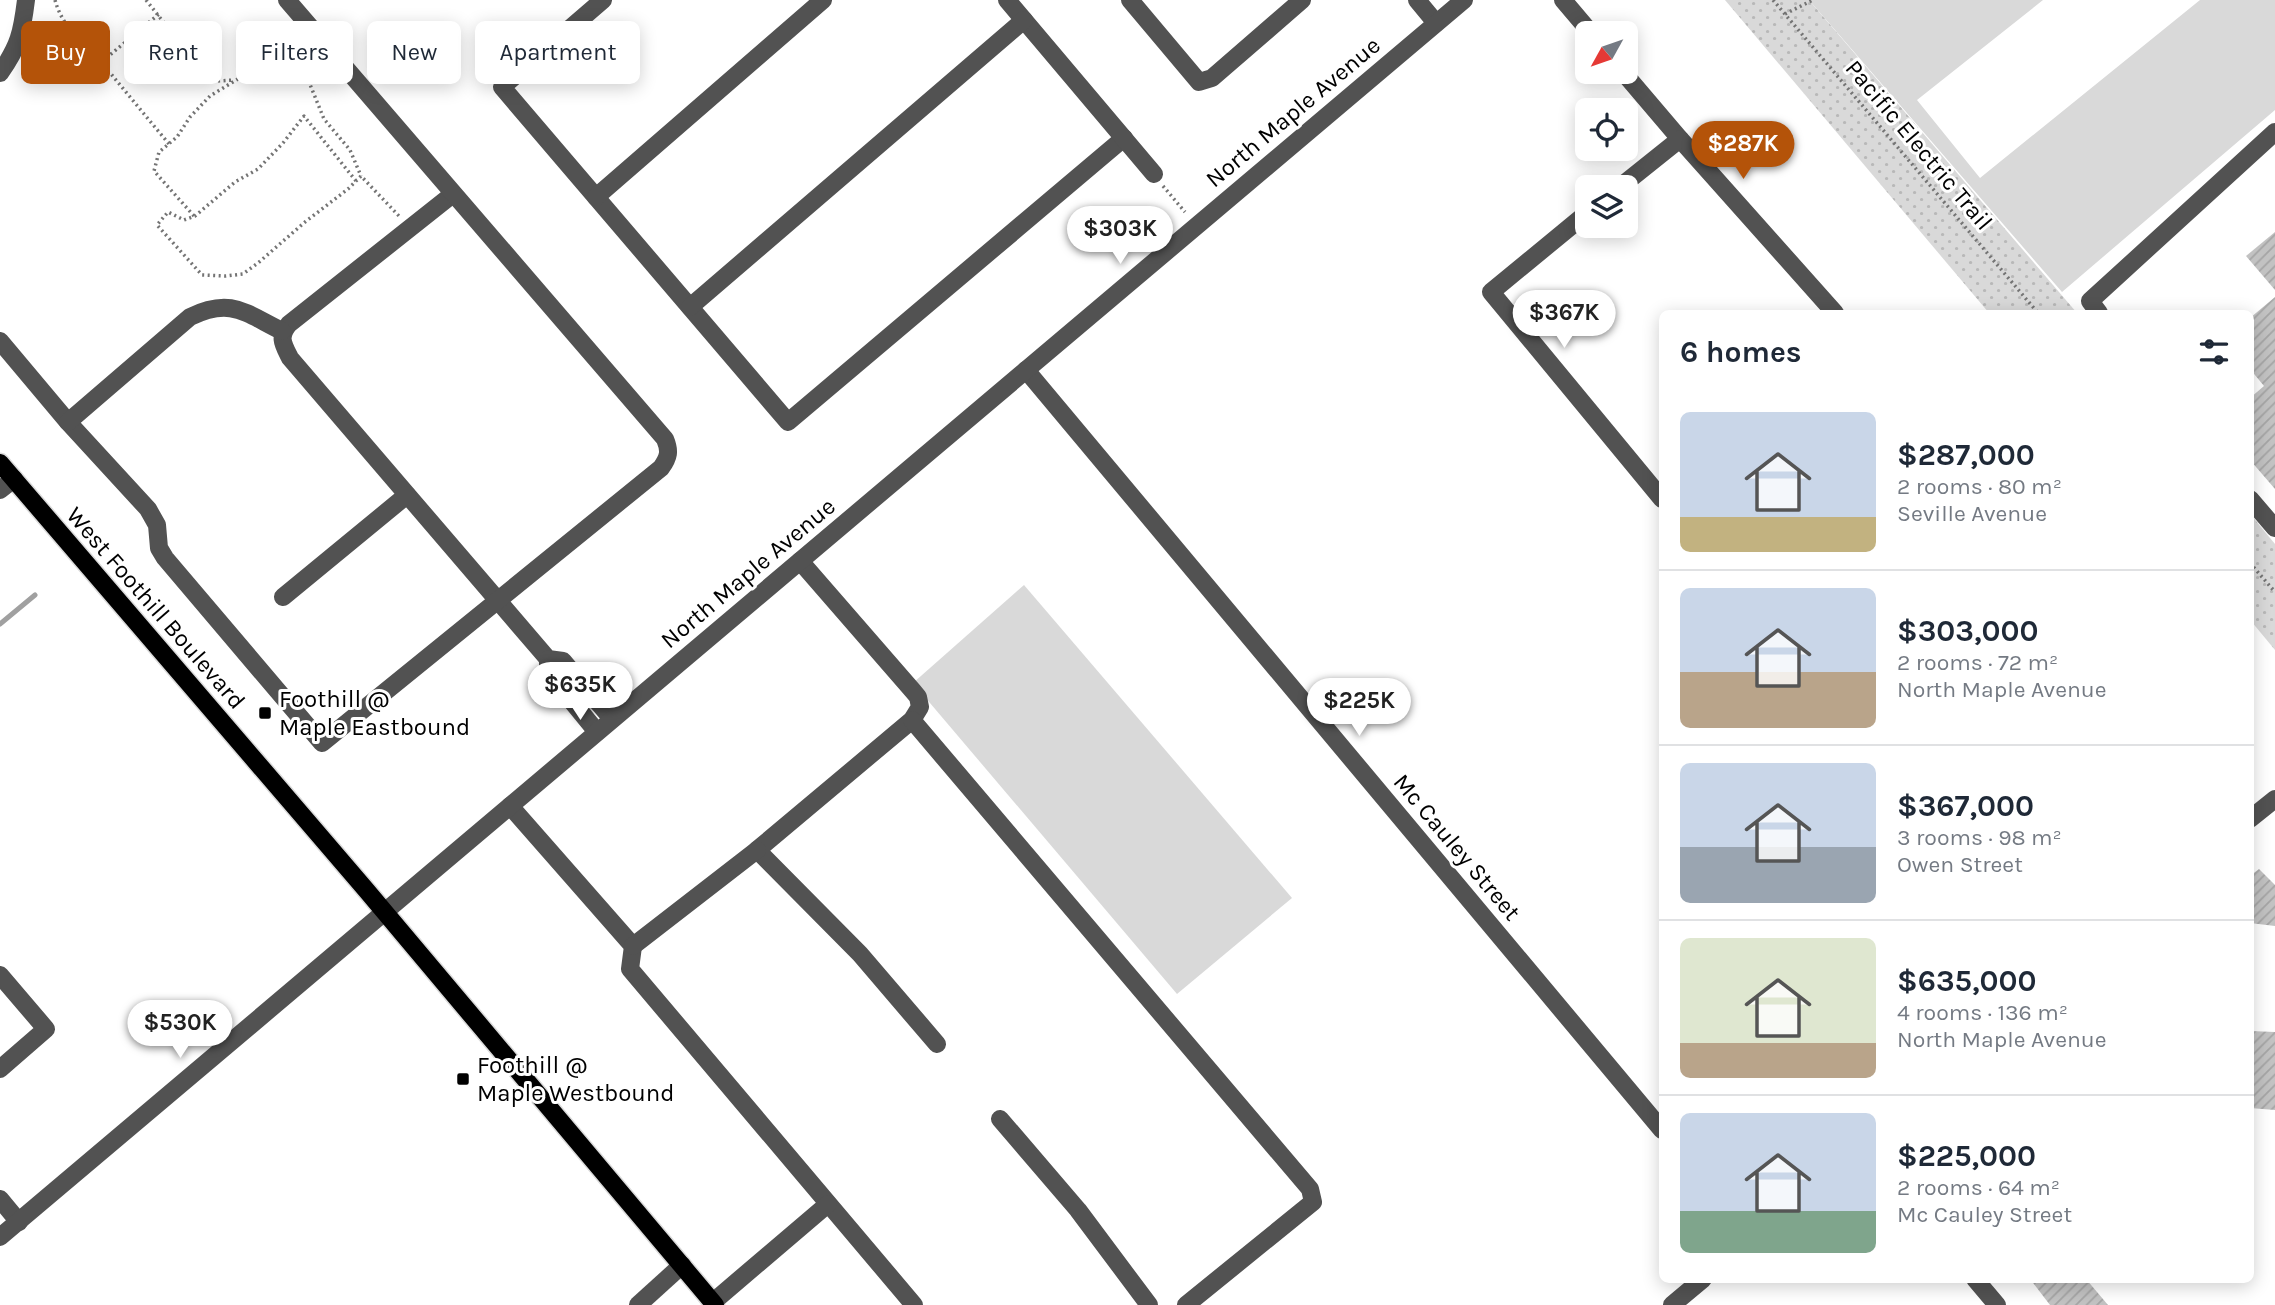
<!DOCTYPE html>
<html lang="en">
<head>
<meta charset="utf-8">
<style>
	:root { --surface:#fff; --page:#f6f6f7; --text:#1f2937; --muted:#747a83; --line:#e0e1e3; --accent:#b45309 }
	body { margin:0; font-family:Karla,sans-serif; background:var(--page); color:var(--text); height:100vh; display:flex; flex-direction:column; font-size:26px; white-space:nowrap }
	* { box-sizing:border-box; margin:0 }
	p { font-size:23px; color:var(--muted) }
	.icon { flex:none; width:38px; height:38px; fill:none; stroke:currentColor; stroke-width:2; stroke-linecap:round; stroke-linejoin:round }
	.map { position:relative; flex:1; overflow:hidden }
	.side { position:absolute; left:1659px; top:310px; width:595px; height:973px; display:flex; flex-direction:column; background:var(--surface); border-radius:10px; box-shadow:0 4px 18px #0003 }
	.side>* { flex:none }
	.hud { position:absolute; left:21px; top:21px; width:665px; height:63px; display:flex; gap:14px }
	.needle { width:46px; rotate:230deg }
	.controls { position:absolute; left:1575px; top:21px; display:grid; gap:14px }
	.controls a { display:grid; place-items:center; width:63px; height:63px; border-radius:10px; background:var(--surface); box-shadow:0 4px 18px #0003; font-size:35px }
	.price { position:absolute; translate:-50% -60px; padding:0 16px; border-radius:24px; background:#fff; color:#222; font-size:23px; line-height:46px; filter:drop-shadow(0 2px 4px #0008) }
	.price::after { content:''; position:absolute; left:50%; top:42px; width:21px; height:16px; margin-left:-10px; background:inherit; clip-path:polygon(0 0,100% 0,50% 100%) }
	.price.selected { background:var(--accent); color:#fff }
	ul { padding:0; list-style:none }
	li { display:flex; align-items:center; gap:21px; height:175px; padding:0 21px }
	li+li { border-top:2px solid var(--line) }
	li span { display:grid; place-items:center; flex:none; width:196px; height:140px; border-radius:10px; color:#555 }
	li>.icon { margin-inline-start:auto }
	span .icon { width:84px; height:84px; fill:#fffc; stroke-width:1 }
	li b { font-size:30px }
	h2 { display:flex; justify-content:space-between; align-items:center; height:84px; padding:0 21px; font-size:30px }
	.chip { padding:0 24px; border-radius:10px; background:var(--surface); box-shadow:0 4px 18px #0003; font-size:24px; line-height:63px }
	.chip.selected { background:var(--accent); color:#fff }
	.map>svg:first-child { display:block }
	.grass { fill:#d9d9d9 }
	.park { fill:url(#park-dots) }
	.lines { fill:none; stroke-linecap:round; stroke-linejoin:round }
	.stream { stroke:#a0a0a0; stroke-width:5 }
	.building { fill:url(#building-hatch) }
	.major-casing { stroke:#dbdbdb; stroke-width:21 }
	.path { stroke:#747474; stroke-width:3.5; stroke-dasharray:2 3.5; stroke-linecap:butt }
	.minor { stroke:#525252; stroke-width:18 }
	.major { stroke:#000; stroke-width:18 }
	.poi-dot { fill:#000; stroke:#fff; stroke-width:2.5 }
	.labels { text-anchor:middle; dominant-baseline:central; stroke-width:6; stroke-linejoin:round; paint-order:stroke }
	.street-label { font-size:24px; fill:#000; stroke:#fff }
	.poi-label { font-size:24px; fill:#000; stroke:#fff; text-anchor:start }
</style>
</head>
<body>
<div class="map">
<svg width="2275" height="1305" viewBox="0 0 2275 1305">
	<defs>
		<pattern id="park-dots" width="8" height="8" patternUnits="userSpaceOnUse" patternTransform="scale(1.75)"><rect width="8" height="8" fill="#d9d9d9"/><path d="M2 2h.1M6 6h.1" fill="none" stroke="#b8b8b8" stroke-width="1.8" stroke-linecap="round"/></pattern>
		<pattern id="building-hatch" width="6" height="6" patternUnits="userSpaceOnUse" patternTransform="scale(1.75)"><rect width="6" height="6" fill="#c2c2c2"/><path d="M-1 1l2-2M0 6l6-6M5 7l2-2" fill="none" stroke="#a5a5a5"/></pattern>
	</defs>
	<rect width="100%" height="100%" fill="#fff"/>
	<g class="grass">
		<path d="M 1809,0 L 2043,0 L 1917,100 L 1980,178 L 2200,0 L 2275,0 L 2275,110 L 2062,292 Z"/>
		<path d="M 1024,585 L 1292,898 L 1177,994 L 913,683 Z"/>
	</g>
	<g class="park">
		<path d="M 1725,0 L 1809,0 L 2077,313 L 1989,313 Z"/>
		<path d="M 2251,515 L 2275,544 L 2275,650 L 2251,621 Z"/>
	</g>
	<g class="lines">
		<path class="stream" d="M 0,624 L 35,595"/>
	</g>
	<g class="building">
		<path d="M 2275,232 L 2275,290 L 2246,256 Z"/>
		<path d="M 2275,297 L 2275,489 L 2250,460 L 2250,398 L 2264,386 L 2250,369 L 2250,318 Z"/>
		<path d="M 2259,869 L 2275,885 L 2275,926 L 2250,923 L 2250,876 Z"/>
		<path d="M 2250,1031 L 2275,1032 L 2275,1110 L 2250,1108 Z"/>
		<path d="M 2030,1279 L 2086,1279 L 2108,1305 L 2050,1305 Z"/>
	</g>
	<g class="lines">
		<defs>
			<path id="major" d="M 0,463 L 367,891 L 715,1305"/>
		</defs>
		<use href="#major" class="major-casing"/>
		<g class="path">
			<path d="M 55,0 C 62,26 82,44 99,64 L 159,14"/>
			<path d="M 146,0 L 207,77 L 218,81 L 233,80"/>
			<path d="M 1773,0 L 2038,313"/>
			<path d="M 1785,14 L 1813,0"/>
			<path d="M 99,64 L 111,74 L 169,144"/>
			<path d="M 356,181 L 304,116 L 283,143 L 258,169 L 235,182 L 195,216 L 184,220 L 168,212 L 157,225 L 202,275 L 226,276 L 243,274 L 258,263 L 305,222 L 348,189 L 361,176 L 399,216"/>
			<path d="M 1163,186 L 1185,212"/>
			<path d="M 194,216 L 154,171 L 159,152 L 177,137 L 190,117 L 210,96 L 264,63 L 275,47 L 309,82 L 324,119 L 350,150 L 361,176"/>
			<path d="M 2250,563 L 2275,592"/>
		</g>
		<g class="minor">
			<path d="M 603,0 L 502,87 L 788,422 L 1124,138"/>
			<path d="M 1007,0 L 1154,174"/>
			<path d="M 1130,0 L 1199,82 L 1212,78 L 1302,0"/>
			<path d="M 1417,0 L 1436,23"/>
			<path d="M 1563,0 L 1591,33"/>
			<path d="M 1623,72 L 1680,139 L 1835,313"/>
			<path d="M 0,73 C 19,46 22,33 26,0"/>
			<path d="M 1620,187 L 1680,139"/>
			<path d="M 453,194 L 289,324 C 278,337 283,344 290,358 L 548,659 L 563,661 L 612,719"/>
			<path d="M 596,197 L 823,0"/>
			<path d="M 1587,213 L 1491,292 L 1662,499"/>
			<path d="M 690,307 L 1024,20"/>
			<path d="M 2099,313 L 2090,301 L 2275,132"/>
			<path d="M 0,341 L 68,422 L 148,509 L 157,525 L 159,548 L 165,558 L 322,743 L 661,468 C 669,457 670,451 665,439 L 287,0"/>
			<path d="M 1026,370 L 1662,1130"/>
			<path d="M 68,422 L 190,317 C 231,297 245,313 282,331"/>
			<path d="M 0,490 L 14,479"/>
			<path d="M 2250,499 L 2275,528"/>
			<path d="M 800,561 L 913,691 L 918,697 L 920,707 L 912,720 L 757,850 L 860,954 L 937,1044"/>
			<path d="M 283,597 L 407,495"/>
			<path d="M 548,659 L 548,672 L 597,732"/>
			<path d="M 912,720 L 1310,1189 L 1313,1202 L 1186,1305"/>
			<path d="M 510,806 L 633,946 L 630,969 L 914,1305"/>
			<path d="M 2250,819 L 2275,799"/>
			<path d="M 633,946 L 757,850"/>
			<path d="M 0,975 L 46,1029 L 0,1069"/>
			<path d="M 1000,1119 L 1078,1210 L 1149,1305"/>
			<path d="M 0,1199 L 19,1222"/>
			<path d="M 0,1237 L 1464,0"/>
			<path d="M 1975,1279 L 1997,1305"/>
			<path d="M 713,1302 L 828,1204"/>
			<path d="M 638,1305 L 682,1265"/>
			<path d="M 1672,1305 L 1703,1279"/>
		</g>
		<use href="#major" class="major"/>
	</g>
	<g class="poi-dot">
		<rect x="258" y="706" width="14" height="14" rx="3.5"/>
		<rect x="456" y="1072" width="14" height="14" rx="3.5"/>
	</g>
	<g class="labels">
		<g class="street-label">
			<text transform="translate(1293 112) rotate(-40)">North Maple Avenue</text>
			<text transform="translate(1919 145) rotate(50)">Pacific Electric Trail</text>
			<text transform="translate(748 573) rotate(-40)">North Maple Avenue</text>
			<text transform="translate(156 608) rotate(49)">West Foothill Boulevard</text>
			<text transform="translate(1457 847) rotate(50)">Mc Cauley Street</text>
		</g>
		<g class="poi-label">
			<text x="279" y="699">Foothill @<tspan x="279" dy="28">Maple Eastbound</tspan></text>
			<text x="477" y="1065">Foothill @<tspan x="477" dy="28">Maple Westbound</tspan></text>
		</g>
	</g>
</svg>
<div class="controls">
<a><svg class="needle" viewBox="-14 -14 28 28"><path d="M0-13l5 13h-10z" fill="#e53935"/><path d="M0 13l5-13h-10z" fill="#747a83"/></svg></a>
<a><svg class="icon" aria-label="locate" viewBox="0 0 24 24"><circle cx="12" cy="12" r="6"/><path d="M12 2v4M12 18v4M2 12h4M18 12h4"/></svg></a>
<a><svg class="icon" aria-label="layers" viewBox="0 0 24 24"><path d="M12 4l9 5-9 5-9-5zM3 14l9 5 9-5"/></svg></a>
</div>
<b class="price selected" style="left:1743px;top:181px">$287K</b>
<b class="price" style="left:1120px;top:266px">$303K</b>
<b class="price" style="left:1564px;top:350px">$367K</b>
<b class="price" style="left:580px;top:722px">$635K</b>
<b class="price" style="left:1359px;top:738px">$225K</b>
<b class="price" style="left:180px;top:1060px">$530K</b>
<div class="hud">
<a class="chip selected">Buy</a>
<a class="chip">Rent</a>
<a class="chip">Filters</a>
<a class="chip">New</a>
<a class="chip">Apartment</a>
</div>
<section class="side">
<h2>6 homes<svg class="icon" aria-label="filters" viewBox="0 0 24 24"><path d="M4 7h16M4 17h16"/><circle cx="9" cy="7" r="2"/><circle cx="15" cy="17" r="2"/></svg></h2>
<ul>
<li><span style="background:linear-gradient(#c9d6e8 75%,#c2b280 0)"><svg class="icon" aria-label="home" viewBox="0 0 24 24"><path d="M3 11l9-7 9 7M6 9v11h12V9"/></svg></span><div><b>$287,000</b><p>2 rooms · 80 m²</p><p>Seville Avenue</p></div></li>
<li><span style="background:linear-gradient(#c9d6e8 60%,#b9a48a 0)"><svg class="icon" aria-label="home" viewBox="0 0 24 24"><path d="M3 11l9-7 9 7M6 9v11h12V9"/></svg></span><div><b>$303,000</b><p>2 rooms · 72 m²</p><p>North Maple Avenue</p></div></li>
<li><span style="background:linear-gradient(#c9d6e8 60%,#9aa5b1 0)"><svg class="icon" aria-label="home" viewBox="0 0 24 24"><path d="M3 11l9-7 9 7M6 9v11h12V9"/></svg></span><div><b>$367,000</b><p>3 rooms · 98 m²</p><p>Owen Street</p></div></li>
<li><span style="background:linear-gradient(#dfe7d0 75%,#b9a48a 0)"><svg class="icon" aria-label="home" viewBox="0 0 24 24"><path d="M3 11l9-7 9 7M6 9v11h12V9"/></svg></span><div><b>$635,000</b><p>4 rooms · 136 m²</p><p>North Maple Avenue</p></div></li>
<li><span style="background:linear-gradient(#c9d6e8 70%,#7fa58c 0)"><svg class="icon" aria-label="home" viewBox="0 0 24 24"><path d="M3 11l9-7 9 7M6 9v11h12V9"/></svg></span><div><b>$225,000</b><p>2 rooms · 64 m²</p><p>Mc Cauley Street</p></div></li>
</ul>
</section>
</div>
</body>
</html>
